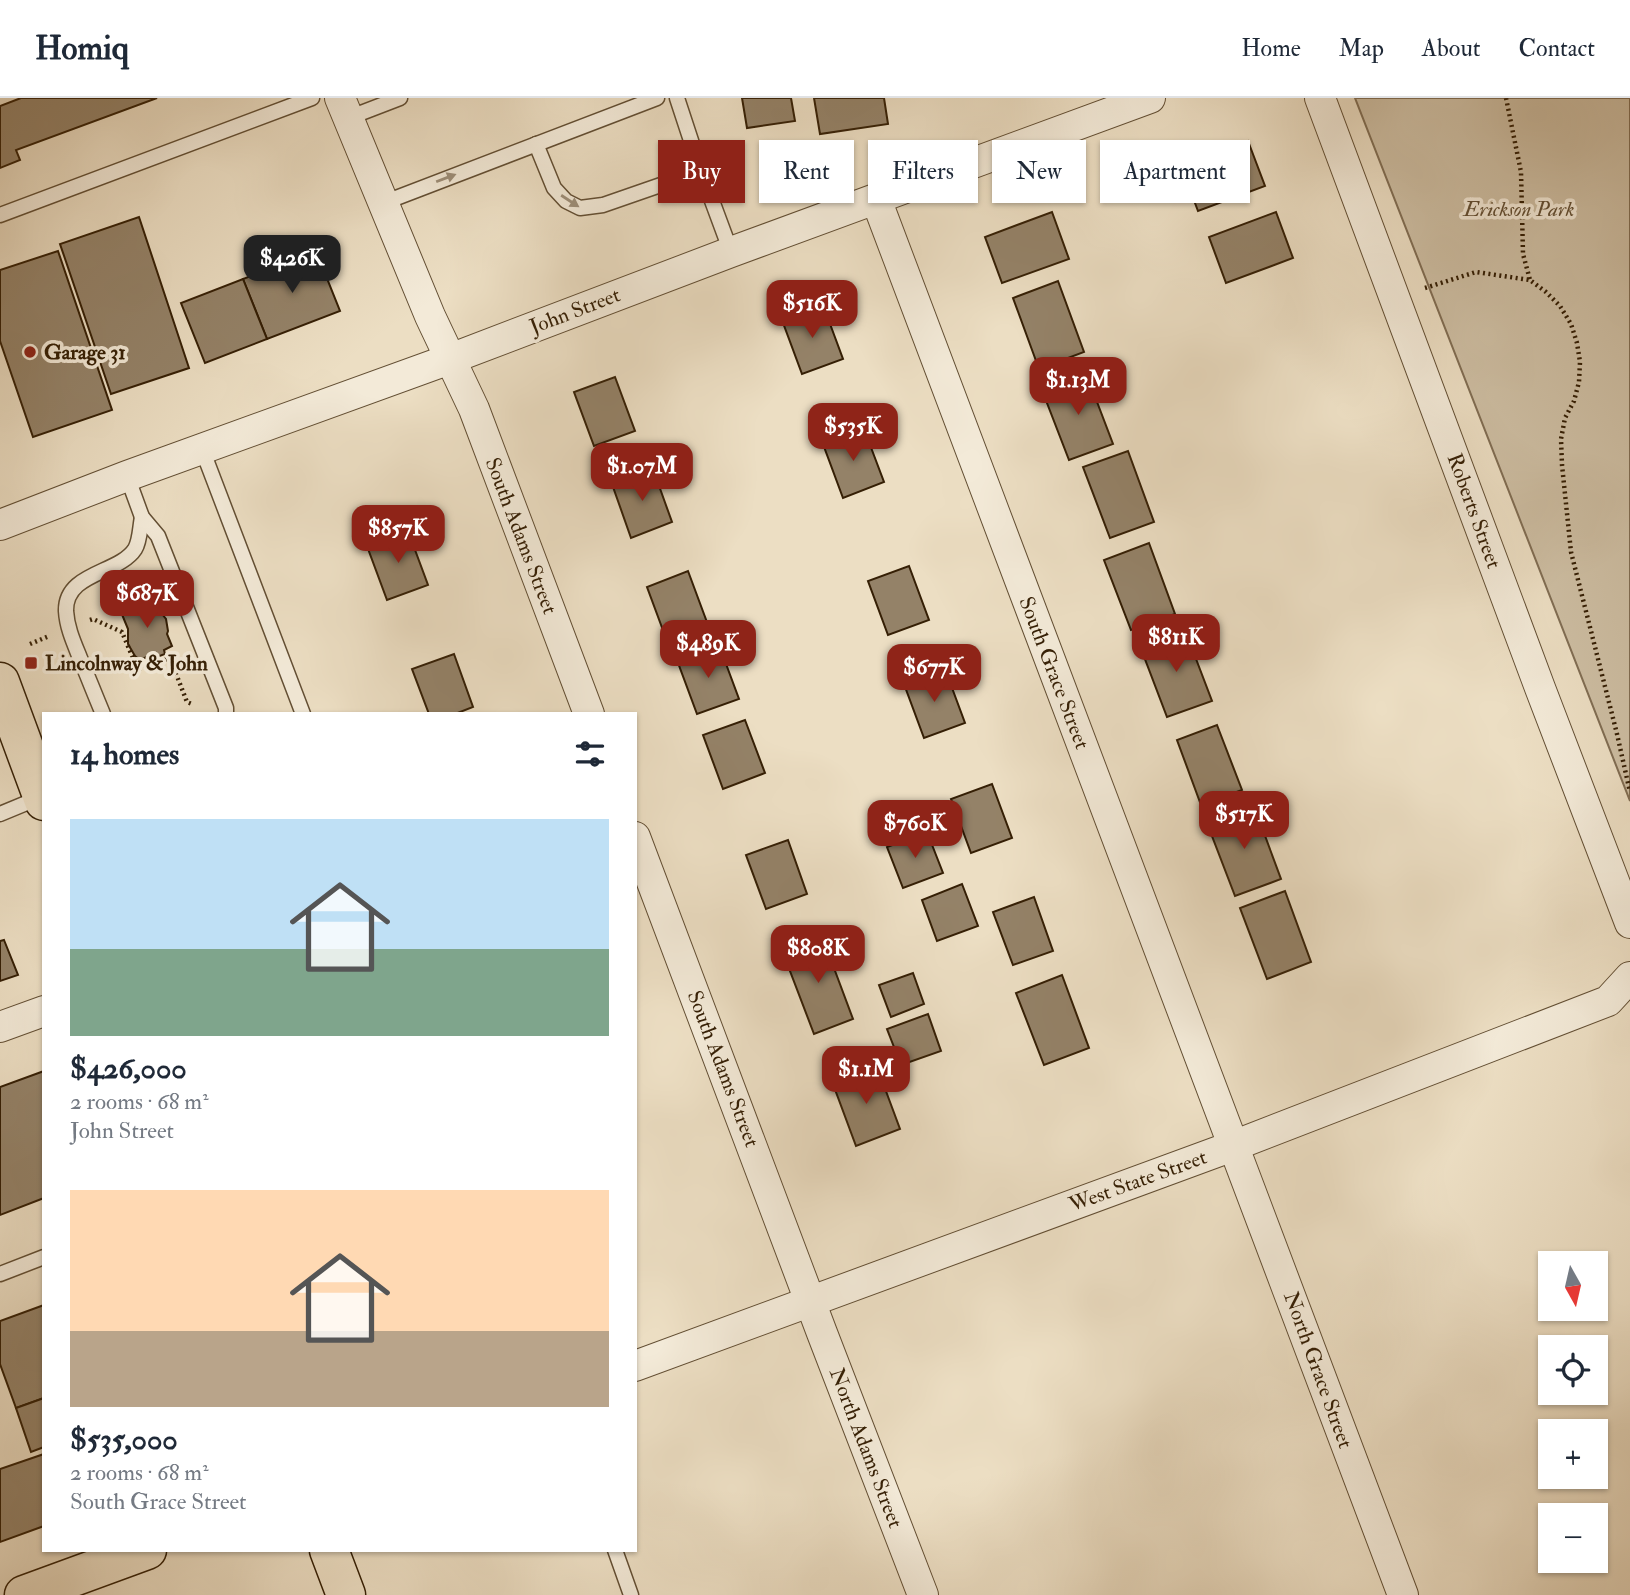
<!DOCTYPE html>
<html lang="en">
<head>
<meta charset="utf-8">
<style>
	:root { --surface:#fff; --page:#f6f6f7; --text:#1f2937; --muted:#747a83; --line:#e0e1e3; --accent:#8f2418 }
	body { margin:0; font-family:"IM FELL Double Pica",serif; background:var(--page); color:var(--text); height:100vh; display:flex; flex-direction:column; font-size:26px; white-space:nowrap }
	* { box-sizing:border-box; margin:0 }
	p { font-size:23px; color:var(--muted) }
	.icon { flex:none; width:38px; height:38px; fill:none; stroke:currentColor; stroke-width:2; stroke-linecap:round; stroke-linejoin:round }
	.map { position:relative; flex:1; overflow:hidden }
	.drawer { position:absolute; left:42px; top:614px; width:595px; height:840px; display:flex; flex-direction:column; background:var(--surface); border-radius:0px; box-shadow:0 2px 5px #0004 }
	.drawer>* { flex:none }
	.guide { position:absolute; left:658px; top:42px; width:665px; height:63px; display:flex; gap:14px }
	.needle { width:46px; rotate:172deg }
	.controls { position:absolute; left:1538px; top:1153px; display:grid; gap:14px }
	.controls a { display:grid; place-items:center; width:70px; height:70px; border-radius:0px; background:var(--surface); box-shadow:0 2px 5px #0004; font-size:35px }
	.price { position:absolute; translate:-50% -60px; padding:0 16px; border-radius:14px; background:var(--accent); color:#fff; font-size:23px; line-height:46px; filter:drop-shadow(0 2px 4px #0008) }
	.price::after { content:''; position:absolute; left:50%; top:42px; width:21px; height:16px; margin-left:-10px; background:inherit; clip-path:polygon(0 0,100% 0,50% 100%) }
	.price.current { background:#222; color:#fff }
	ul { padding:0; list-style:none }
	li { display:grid; align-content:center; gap:14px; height:371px; padding:0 28px }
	li span { display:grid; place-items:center; height:217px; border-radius:0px; color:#555 }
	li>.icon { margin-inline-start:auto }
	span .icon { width:126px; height:126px; fill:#fffc; stroke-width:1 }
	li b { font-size:30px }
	h2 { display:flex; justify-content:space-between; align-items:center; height:84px; padding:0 28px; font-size:30px }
	.tag { padding:0 24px; border-radius:0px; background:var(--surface); box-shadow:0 2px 5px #0004; font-size:24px; line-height:63px }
	.tag.current { background:var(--accent); color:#fff }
	header { display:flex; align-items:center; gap:42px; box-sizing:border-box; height:98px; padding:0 35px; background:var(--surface); border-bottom:2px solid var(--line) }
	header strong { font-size:33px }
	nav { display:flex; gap:38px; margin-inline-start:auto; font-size:24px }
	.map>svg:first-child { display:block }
	.green { fill:#cdbea3; stroke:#816e54; stroke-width:2 }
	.building { fill:#948268; stroke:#351f05; stroke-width:2 }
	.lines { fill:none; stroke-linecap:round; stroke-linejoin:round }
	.lane-casing { stroke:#634f34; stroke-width:17 }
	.street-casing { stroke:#634f34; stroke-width:32 }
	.primary-casing { stroke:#351f05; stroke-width:41 }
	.path { stroke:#351f05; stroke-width:4.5; stroke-dasharray:2 3.5; stroke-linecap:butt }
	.lane { stroke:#f3ead8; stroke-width:14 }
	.street { stroke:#f3ead8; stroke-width:30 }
	.primary { stroke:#ecdec3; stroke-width:38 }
	.oneway { fill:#9e8f79 }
	.poi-dot { fill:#8f2418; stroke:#f3ead8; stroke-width:2.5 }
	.labels { text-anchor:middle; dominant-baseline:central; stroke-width:7; stroke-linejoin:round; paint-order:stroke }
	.park-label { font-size:21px; font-style:italic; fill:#634f34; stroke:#f3ead8 }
	.street-label { font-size:21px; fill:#351f05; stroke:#f3ead8 }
	.poi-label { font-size:21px; font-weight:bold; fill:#351f05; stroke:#f3ead8; text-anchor:start }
</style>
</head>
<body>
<header>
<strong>Homiq</strong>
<nav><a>Home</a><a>Map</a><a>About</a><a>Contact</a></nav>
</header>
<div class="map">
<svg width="1630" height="1497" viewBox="0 0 1630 1497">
	<rect width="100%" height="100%" fill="#ecdec3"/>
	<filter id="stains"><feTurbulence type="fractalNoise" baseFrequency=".00286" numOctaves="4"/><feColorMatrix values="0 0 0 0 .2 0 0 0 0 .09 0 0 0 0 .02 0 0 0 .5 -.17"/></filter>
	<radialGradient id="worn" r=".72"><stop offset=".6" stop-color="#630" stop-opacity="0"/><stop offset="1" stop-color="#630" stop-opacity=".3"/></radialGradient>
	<path class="green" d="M 1355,0 L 1630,0 L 1630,703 Z"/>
	<g class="building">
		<path d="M 21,0 L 157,0 L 16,52 L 20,62 L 0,70 L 0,8 Z"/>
		<path d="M 742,0 L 791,0 L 795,23 L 747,30 Z"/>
		<path d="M 814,0 L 884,0 L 888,26 L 820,36 Z"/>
		<path d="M 1248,43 L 1265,88 L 1198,113 L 1181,68 Z"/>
		<path d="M 1052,114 L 1069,161 L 1002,185 L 985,139 Z"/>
		<path d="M 1276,114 L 1293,160 L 1226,185 L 1209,139 Z"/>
		<path d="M 139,119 L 189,270 L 111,296 L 60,146 Z"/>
		<path d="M 58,153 L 112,312 L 33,339 L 0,243 L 0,172 Z"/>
		<path d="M 316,153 L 340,213 L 267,241 L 243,181 Z"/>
		<path d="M 243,181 L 267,241 L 205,265 L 181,205 Z"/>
		<path d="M 1058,183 L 1084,254 L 1039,271 L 1013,200 Z"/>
		<path d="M 823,207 L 843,261 L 802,276 L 782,222 Z"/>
		<path d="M 1086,275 L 1113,346 L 1069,362 L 1042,292 Z"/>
		<path d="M 615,279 L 635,333 L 594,348 L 574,294 Z"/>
		<path d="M 864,331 L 884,384 L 843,400 L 823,346 Z"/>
		<path d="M 1128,353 L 1154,424 L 1110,440 L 1083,369 Z"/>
		<path d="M 653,371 L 672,424 L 631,440 L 612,386 Z"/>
		<path d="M 408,433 L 428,487 L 387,502 L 367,448 Z"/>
		<path d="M 1149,445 L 1175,516 L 1131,532 L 1104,462 Z"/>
		<path d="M 909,468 L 929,522 L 888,537 L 868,483 Z"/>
		<path d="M 688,473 L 708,527 L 667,543 L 647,489 Z"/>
		<path d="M 153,501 L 157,513 L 162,516 L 166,521 L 168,533 L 167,536 L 172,548 L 164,552 L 165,556 L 157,559 L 156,555 L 140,562 L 135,558 L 128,546 L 128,531 L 121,514 Z"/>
		<path d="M 1185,532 L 1212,603 L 1167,619 L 1140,548 Z"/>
		<path d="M 719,547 L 739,601 L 697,616 L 677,562 Z"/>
		<path d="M 454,556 L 473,609 L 455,616 L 429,616 L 412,571 Z"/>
		<path d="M 945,571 L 965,625 L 924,640 L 904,586 Z"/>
		<path d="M 745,622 L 765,675 L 723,691 L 703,637 Z"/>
		<path d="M 1217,627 L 1242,692 L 1201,707 L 1177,642 Z"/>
		<path d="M 992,686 L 1012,740 L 971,755 L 951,701 Z"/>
		<path d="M 1254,708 L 1281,781 L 1235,798 L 1207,725 Z"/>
		<path d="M 927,734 L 943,775 L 903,790 L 887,749 Z"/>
		<path d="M 788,742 L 807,796 L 766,811 L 746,757 Z"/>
		<path d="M 962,786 L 978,828 L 937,843 L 922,802 Z"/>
		<path d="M 1285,793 L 1311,864 L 1267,881 L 1240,810 Z"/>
		<path d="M 1034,799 L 1053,853 L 1013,867 L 993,814 Z"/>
		<path d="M 822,838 L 853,921 L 814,936 L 782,852 Z"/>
		<path d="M 4,842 L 18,877 L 0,883 L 0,843 Z"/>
		<path d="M 913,875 L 924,906 L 891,919 L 879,887 Z"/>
		<path d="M 1062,877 L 1089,950 L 1044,967 L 1016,895 Z"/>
		<path d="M 928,916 L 941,953 L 901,967 L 887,931 Z"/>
		<path d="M 877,969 L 900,1031 L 856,1048 L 833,986 Z"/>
		<path d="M 44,973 L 44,1100 L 0,1117 L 0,989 Z"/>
		<path d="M 44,1207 L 44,1300 L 16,1310 L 0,1266 L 0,1223 Z"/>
		<path d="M 44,1300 L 44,1349 L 31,1354 L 16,1310 Z"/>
		<path d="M 44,1356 L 44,1428 L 0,1444 L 0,1371 Z"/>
	</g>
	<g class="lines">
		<defs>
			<g id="lane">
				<path d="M 677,0 L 701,73 L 731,154"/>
				<path d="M 348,20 L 400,0"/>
				<path d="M 536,46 L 554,90 L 566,103 L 580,110 L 603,107 L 701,73"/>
				<path d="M 383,105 L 657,0"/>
				<path d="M 0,117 L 312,0"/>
				<path d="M 202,351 L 303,616"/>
				<path d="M 127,378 L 142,419 L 158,438 L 226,610 L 226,616"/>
				<path d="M 103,616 C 95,597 88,579 80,560 C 74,545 67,530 66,513 C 65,474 119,476 135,451 C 140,443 140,429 142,419"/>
				<path d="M 0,716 L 41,699"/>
				<path d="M 0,1176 L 44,1159"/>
				<path d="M 615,1452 L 631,1497"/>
			</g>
			<g id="street">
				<path d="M 340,0 L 430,218 L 474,311 L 589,616"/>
				<path d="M 1320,0 L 1540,590 L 1630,825"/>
				<path d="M 876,101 L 1403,1497"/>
				<path d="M 0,427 L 127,378 L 450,261 L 731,154 L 1150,0"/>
				<path d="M 635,739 L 822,1235 L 923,1497"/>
				<path d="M 0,929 L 44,913"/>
				<path d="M 635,1268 L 1233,1048 L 1608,903 L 1630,879"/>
			</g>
			<g id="primary">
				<path d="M 0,584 L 44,703"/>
				<path d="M 329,1452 L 346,1497"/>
				<path d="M 24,1497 L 147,1452"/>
			</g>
		</defs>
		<use href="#lane" class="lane-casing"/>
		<use href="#street" class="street-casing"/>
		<use href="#primary" class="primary-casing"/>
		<g class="path">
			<path d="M 1506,0 L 1521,74 L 1523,156 L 1530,182"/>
			<path d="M 1425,190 L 1476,174 L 1530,182 L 1546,194 L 1560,208 L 1571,226 L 1577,245 L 1580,264 L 1579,284 L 1574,303 L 1565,320 L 1561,341 L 1562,367 L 1571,454 L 1617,636 L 1630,694"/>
			<path d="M 90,522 L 93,521 L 122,534 L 138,572 L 170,560 L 187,604 L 192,606"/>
			<path d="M 30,546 L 49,538"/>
		</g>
		<use href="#lane" class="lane"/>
		<use href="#street" class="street"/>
		<use href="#primary" class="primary"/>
	</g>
	<defs><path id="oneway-solid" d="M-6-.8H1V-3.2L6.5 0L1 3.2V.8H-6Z" transform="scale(1.75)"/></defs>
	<g class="oneway">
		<use href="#oneway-solid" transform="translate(446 80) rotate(-21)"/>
		<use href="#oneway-solid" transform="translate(570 103) rotate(33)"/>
	</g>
	<g class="poi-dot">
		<circle cx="30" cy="254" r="7"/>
		<rect x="24" y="558" width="14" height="14" rx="3.5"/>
	</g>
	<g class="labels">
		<g class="park-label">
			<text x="1519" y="111">Erickson Park</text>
		</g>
		<g class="street-label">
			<text transform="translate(575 213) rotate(-21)">John Street</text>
			<text transform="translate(1474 413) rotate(70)">Roberts Street</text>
			<text transform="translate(521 438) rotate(69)">South Adams Street</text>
			<text transform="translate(1054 575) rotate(69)">South Grace Street</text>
			<text transform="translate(723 971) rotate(69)">South Adams Street</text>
			<text transform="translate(1138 1083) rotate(-20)">West State Street</text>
			<text transform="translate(1318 1272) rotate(70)">North Grace Street</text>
			<text transform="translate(866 1350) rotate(69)">North Adams Street</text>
		</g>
		<g class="poi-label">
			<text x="44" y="254">Garage 31</text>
			<text x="45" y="565">Lincolnway &amp; John</text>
		</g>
	</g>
	<rect width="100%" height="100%" filter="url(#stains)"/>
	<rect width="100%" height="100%" fill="url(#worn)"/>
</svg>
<div class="controls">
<a><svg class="needle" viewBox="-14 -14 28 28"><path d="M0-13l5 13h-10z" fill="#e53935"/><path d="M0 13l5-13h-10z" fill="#747a83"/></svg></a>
<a><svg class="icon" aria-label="locate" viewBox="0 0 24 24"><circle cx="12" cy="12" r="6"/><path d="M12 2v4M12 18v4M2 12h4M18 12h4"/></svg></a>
<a>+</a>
<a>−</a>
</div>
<b class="price current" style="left:292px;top:197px">$426K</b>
<b class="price" style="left:812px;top:242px">$516K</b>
<b class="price" style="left:1078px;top:319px">$1.13M</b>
<b class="price" style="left:853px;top:365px">$535K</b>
<b class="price" style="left:642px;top:405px">$1.07M</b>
<b class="price" style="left:398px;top:467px">$857K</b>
<b class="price" style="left:147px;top:532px">$687K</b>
<b class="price" style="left:1176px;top:576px">$811K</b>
<b class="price" style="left:708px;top:582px">$489K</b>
<b class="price" style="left:934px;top:606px">$677K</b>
<b class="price" style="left:1244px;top:753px">$517K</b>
<b class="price" style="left:915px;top:762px">$760K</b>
<b class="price" style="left:818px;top:887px">$808K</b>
<b class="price" style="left:866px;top:1008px">$1.1M</b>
<div class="guide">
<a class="tag current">Buy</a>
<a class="tag">Rent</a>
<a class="tag">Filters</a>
<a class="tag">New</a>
<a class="tag">Apartment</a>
</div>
<section class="drawer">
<h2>14 homes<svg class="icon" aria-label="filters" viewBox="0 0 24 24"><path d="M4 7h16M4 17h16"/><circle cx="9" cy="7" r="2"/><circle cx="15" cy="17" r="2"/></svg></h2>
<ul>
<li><span style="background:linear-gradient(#bfe0f5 60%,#7fa58c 0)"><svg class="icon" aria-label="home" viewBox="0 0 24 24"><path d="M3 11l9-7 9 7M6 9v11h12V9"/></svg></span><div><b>$426,000</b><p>2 rooms · 68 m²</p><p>John Street</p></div></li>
<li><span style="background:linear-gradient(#ffd9b3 65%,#b9a48a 0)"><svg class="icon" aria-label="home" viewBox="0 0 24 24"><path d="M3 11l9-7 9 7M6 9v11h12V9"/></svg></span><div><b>$535,000</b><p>2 rooms · 68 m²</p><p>South Grace Street</p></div></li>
</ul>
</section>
</div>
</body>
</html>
